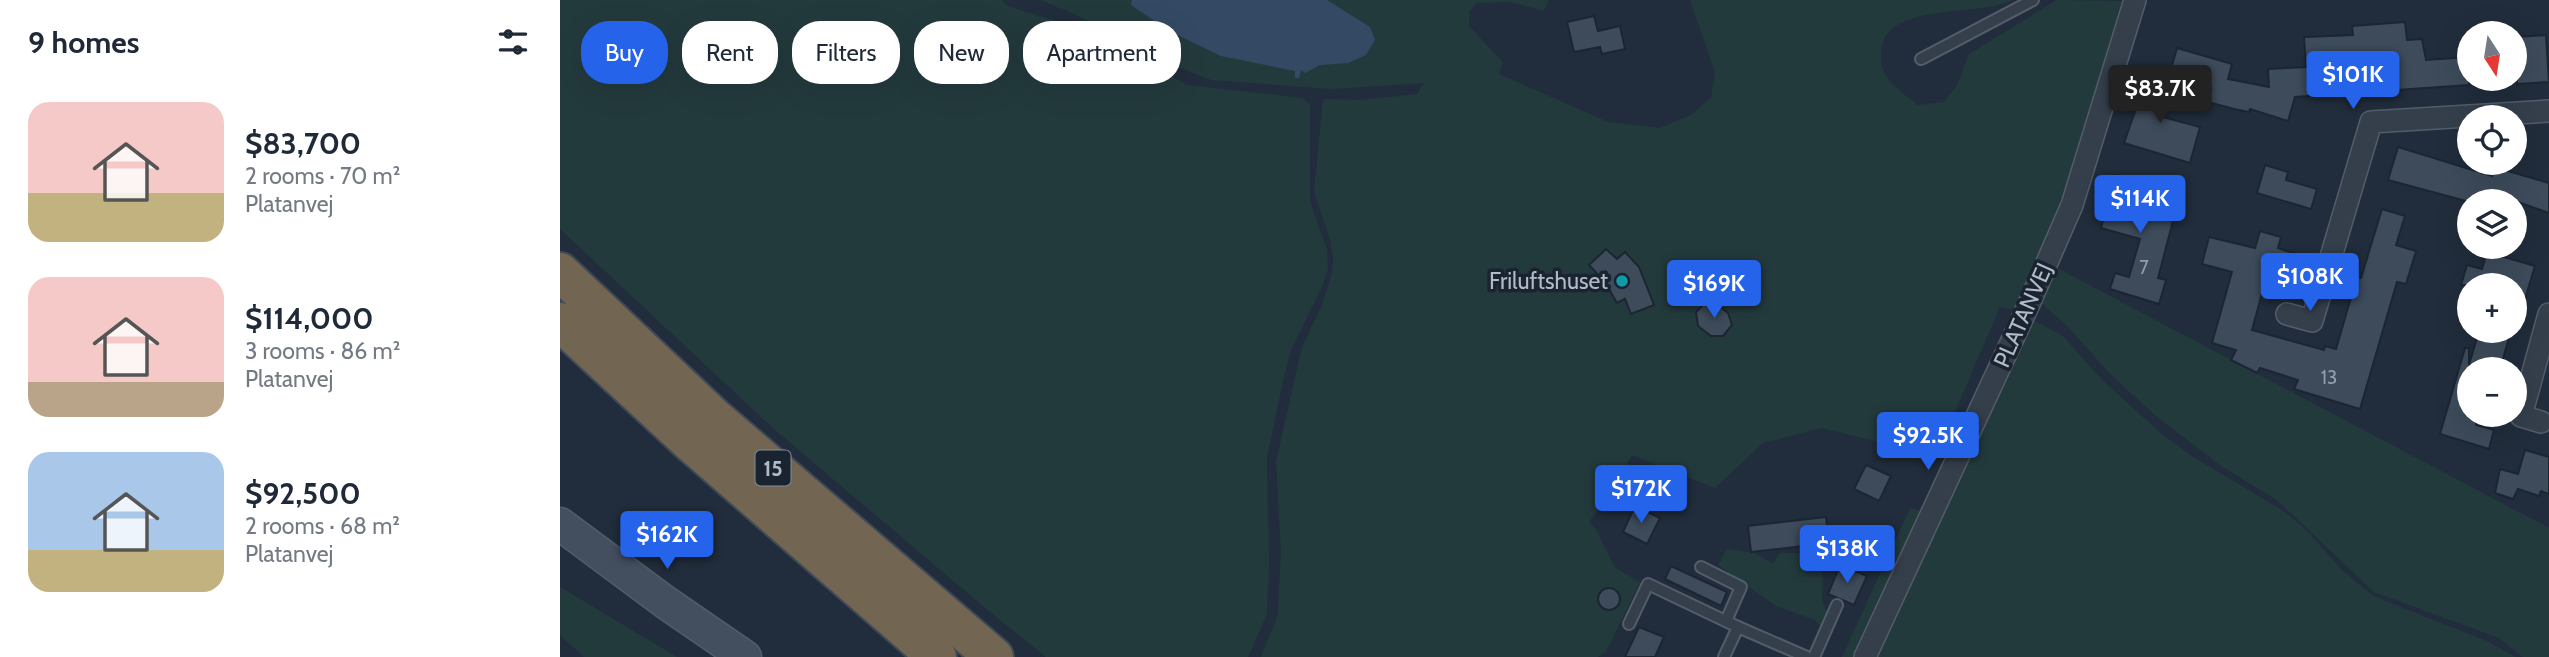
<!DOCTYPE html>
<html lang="en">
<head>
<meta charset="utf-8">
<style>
	:root { --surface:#fff; --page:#f6f6f7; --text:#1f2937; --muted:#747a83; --accent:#2563eb }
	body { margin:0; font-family:Cabin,sans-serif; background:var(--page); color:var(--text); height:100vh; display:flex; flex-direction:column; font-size:26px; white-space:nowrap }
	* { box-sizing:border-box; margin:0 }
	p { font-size:23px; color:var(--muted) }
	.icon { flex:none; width:38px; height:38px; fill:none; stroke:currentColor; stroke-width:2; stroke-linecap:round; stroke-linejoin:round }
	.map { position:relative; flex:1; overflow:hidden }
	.panel { display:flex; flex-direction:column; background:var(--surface); width:560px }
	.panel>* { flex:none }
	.guide { position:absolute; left:21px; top:21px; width:665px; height:63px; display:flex; gap:14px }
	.needle { width:46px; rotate:168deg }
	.fabs { position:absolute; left:1897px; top:21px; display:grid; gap:14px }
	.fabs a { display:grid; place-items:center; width:70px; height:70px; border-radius:50%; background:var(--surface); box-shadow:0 7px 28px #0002; font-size:35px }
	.price { position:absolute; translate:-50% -60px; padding:0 16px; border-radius:7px; background:var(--accent); color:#fff; font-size:23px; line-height:46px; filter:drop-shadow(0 2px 4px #0008) }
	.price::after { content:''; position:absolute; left:50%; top:42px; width:21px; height:16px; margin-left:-10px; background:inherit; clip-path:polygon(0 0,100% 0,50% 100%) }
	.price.active { background:#222; color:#fff }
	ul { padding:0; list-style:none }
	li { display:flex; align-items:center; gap:21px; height:175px; padding:0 28px }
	li span { display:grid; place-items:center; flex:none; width:196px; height:140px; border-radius:21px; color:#555 }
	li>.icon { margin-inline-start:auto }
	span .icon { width:84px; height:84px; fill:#fffc; stroke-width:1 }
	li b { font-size:30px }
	h2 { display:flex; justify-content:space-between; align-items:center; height:84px; padding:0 28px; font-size:30px }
	.chip { padding:0 24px; border-radius:28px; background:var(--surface); box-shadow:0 7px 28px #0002; font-size:24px; line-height:63px }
	.chip.active { background:var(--accent); color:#fff }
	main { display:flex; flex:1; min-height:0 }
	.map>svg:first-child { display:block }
	.green { fill:#233a3d }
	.water { fill:#344964 }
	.building { fill:#3d4b5b; stroke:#1c2633; stroke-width:2 }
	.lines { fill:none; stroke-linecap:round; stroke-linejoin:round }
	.lane-casing { stroke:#535d6a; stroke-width:14 }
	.street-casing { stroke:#535d6a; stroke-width:24 }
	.secondary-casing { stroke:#535d6a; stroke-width:35 }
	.highway-casing { stroke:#404a57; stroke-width:42 }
	.lane { stroke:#353f4c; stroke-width:10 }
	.street { stroke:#353f4c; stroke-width:21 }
	.secondary { stroke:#434e5f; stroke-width:32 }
	.highway { stroke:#726552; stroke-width:38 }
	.culture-dot { fill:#0f9aa8; stroke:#1a2431; stroke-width:2.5 }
	.labels { text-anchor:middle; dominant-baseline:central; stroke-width:7; stroke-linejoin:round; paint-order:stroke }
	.number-label { font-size:19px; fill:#939ead }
	.shield { fill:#1a2431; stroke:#838d9b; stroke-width:2 }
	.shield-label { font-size:21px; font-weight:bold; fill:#b0bac8 }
	.poi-label { font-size:23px; fill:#b0bac8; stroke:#1a2431; text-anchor:end }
	.street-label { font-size:23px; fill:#b0bac8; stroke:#1a2431 }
</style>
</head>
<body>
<main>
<section class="panel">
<h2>9 homes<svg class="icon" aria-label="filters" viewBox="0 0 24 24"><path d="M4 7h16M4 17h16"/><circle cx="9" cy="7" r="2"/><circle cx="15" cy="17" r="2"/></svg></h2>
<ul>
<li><span style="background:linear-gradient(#f6c9c9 65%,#c2b280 0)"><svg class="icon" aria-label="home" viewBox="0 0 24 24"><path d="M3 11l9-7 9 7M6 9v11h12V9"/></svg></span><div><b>$83,700</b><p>2 rooms · 70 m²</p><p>Platanvej</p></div></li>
<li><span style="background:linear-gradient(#f6c9c9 75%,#b9a48a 0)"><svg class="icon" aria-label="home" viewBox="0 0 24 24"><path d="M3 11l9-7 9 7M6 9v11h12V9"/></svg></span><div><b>$114,000</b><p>3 rooms · 86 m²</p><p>Platanvej</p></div></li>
<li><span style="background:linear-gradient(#a9c7e8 70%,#c2b280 0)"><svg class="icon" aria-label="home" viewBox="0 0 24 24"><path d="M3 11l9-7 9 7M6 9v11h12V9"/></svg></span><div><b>$92,500</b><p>2 rooms · 68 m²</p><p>Platanvej</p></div></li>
</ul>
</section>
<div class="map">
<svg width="1989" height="657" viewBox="0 0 1989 657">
	<rect width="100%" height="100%" fill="#212d3c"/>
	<g class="green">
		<path d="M 0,0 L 442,0 L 448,6 L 536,34 L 627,85 L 743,98 L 750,105 L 750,201 L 767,250 L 768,269 L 763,285 L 731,350 L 724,376 L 707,457 L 709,565 L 707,614 L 688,657 L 486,657 L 436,617 L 215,430 L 0,229 Z"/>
		<path d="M 480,0 L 989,0 L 984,11 L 950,2 L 917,3 L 909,12 L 909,26 L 943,62 L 939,74 L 1048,122 L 1100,128 L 1131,115 L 1151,98 L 1155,72 L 1130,0 L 1453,0 C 1420,17 1331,2 1322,46 C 1315,77 1337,88 1358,105 L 1384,102 L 1397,85 L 1409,54 L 1497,0 L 1563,1 L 1538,96 L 1504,190 L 1488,242 L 1458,307 L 1450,309 L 1440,307 L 1376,456 L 1262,428 L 1203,443 L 1155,488 L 1072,455 L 1045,501 L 1029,522 L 1035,528 L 1055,568 L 1080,582 L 1046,652 L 1037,657 L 701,657 L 718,614 L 721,551 L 716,462 L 742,347 L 762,305 L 771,277 L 773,259 L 770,239 L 754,192 L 763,99 L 801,100 L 857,94 L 864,83 L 772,89 L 651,80 L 598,59 L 512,13 Z"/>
		<path d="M 1499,269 L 1989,528 L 1989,657 L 1963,657 L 1939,638 L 1814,592 L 1717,500 L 1661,466 L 1596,416 L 1552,376 L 1508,327 L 1480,302 Z"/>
		<path d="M 1468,317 L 1503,336 L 1543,381 L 1603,435 L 1635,458 L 1725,512 L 1747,531 L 1781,569 L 1813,596 L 1927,641 L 1956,657 L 1318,657 Z"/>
		<path d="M 1350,508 L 1361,511 L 1295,657 L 1282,657 Z"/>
		<path d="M 1167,549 L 1195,553 L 1213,564 L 1220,553 L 1256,553 L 1263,580 L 1262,602 L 1270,617 L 1261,627 L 1255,620 L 1216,606 L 1158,565 Z"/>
		<path d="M 0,587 L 117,657 L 24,657 L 0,635 Z"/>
	</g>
	<path class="water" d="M 572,0 L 767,0 L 810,27 L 815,40 L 806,55 L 788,63 L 760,65 L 745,73 L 741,70 L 739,78 L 735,78 L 735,71 L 661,56 L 609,31 L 571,5 Z"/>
	<g class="building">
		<path d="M 1034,16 L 1038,31 L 1060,26 L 1065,49 L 1042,54 L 1040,47 L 1014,52 L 1007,22 Z"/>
		<path d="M 1845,22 L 1847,40 L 1862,39 L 1866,60 L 1909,57 L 1909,85 L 1735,97 L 1728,121 L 1690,109 L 1689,112 L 1674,109 L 1648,102 L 1651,88 L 1609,76 L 1617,48 L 1672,64 L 1668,79 L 1709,87 L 1708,69 L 1746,67 L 1744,37 L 1793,35 L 1792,26 Z"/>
		<path d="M 1986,35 L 1989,82 L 1957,84 L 1955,37 Z"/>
		<path d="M 1588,74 L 1609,80 L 1599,116 L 1640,127 L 1630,163 L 1564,143 Z"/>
		<path d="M 1838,147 L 1932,176 L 1934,167 L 1989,183 L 1989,213 L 1955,201 L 1906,201 L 1828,180 Z"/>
		<path d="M 1705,165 L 1728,172 L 1726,180 L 1757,189 L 1751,209 L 1697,193 Z"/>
		<path d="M 1555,175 L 1610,191 L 1602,218 L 1613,221 L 1598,278 L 1606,280 L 1599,304 L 1550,289 L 1555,273 L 1569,277 L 1580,239 L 1541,228 Z"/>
		<path d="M 1822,209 L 1845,216 L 1836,245 L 1856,251 L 1846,284 L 1837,282 L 1800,409 L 1734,389 L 1738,380 L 1700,368 L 1697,373 L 1671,360 L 1676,350 L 1652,343 L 1672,272 L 1642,264 L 1649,237 L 1695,248 L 1700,231 L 1721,237 L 1718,248 L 1742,256 L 1734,283 L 1707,275 L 1692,330 L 1764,350 L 1765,346 L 1776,349 L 1797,277 L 1801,278 Z"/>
		<path d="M 1046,249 L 1057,259 L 1065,252 L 1079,267 L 1094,305 L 1071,314 L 1065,299 L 1057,303 L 1045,282 L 1029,265 Z"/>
		<path d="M 1927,252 L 1975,266 L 1959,319 L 1955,319 L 1955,285 L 1901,285 L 1907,265 L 1922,269 Z"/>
		<path d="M 1156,303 L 1168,313 L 1172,325 L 1163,336 L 1151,336 L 1138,326 L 1136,312 L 1143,305 Z"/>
		<path d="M 1919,331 L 1951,331 L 1940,369 L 1909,369 L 1909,415 L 1918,415 L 1916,425 L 1934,430 L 1929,449 L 1880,434 L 1905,348 L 1909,348 L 1909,365 Z"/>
		<path d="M 1965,450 L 1989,457 L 1989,494 L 1981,491 L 1979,496 L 1958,489 L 1953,499 L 1935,493 L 1940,469 L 1958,474 Z"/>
		<path d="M 1306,465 L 1331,476 L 1319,501 L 1294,489 Z"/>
		<path d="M 1075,506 L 1100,518 L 1087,544 L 1063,532 Z"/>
		<path d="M 1266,517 L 1269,543 L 1191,552 L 1188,526 Z"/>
		<path d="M 1280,565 L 1307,576 L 1294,605 L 1268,594 Z"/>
		<path d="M 1111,566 L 1167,592 L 1161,606 L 1105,579 Z"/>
		<circle cx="1049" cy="599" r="11"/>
		<path d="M 1079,627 L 1104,637 L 1095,657 L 1065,657 Z"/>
	</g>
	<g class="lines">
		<defs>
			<g id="lane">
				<path d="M 1361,59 L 1473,0"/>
				<path d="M 1141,567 L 1181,587 L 1166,621"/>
				<path d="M 1069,624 L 1088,584 L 1178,627"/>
				<path d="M 1164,657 L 1178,627 L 1247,657"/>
				<path d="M 1254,657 L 1277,605"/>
			</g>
			<g id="street">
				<path d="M 1727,314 L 1752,321 L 1811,122 L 1989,111"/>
				<path d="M 1981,422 L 1961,416 L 1989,314"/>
				<path d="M 1305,657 L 1469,304 L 1512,205 L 1575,0"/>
			</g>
			<path id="secondary" d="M 0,524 L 105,602 L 185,657"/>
			<g id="highway">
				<path d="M 0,272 L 156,419 L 434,657"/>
				<path d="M 0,322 L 132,444 L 377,657"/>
			</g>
		</defs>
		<use href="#lane" class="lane-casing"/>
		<use href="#street" class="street-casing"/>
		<use href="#secondary" class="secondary-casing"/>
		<use href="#highway" class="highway-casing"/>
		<use href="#lane" class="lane"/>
		<use href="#street" class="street"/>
		<use href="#secondary" class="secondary"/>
		<use href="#highway" class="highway"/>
	</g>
	<circle class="culture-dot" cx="1062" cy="281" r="7"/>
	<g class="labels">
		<g class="number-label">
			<text x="1584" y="267">7</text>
			<text x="1769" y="377">13</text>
		</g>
		<rect class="shield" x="195.5" y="450.5" width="35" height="35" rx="5"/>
		<g class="shield-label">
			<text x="213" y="468">15</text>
		</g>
		<g class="poi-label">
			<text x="1048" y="281">Friluftshuset</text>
		</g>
		<g class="street-label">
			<text transform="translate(1463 315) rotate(-66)">PLATANVEJ</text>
		</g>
	</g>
</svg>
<div class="fabs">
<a><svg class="needle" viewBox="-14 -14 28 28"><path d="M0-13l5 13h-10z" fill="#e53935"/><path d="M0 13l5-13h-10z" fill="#747a83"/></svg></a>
<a><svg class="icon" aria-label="locate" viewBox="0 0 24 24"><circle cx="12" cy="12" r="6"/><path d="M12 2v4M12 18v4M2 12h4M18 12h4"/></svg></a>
<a><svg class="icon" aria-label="layers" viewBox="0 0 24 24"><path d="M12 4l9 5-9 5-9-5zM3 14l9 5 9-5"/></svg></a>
<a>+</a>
<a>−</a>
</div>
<b class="price" style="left:1793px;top:111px">$101K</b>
<b class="price active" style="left:1600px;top:125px">$83.7K</b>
<b class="price" style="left:1580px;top:235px">$114K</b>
<b class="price" style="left:1750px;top:313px">$108K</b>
<b class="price" style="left:1154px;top:320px">$169K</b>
<b class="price" style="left:1368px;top:472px">$92.5K</b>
<b class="price" style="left:1081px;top:525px">$172K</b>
<b class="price" style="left:107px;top:571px">$162K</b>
<b class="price" style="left:1287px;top:585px">$138K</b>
<div class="guide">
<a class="chip active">Buy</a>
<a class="chip">Rent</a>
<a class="chip">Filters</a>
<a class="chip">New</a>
<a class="chip">Apartment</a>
</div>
</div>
</main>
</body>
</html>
